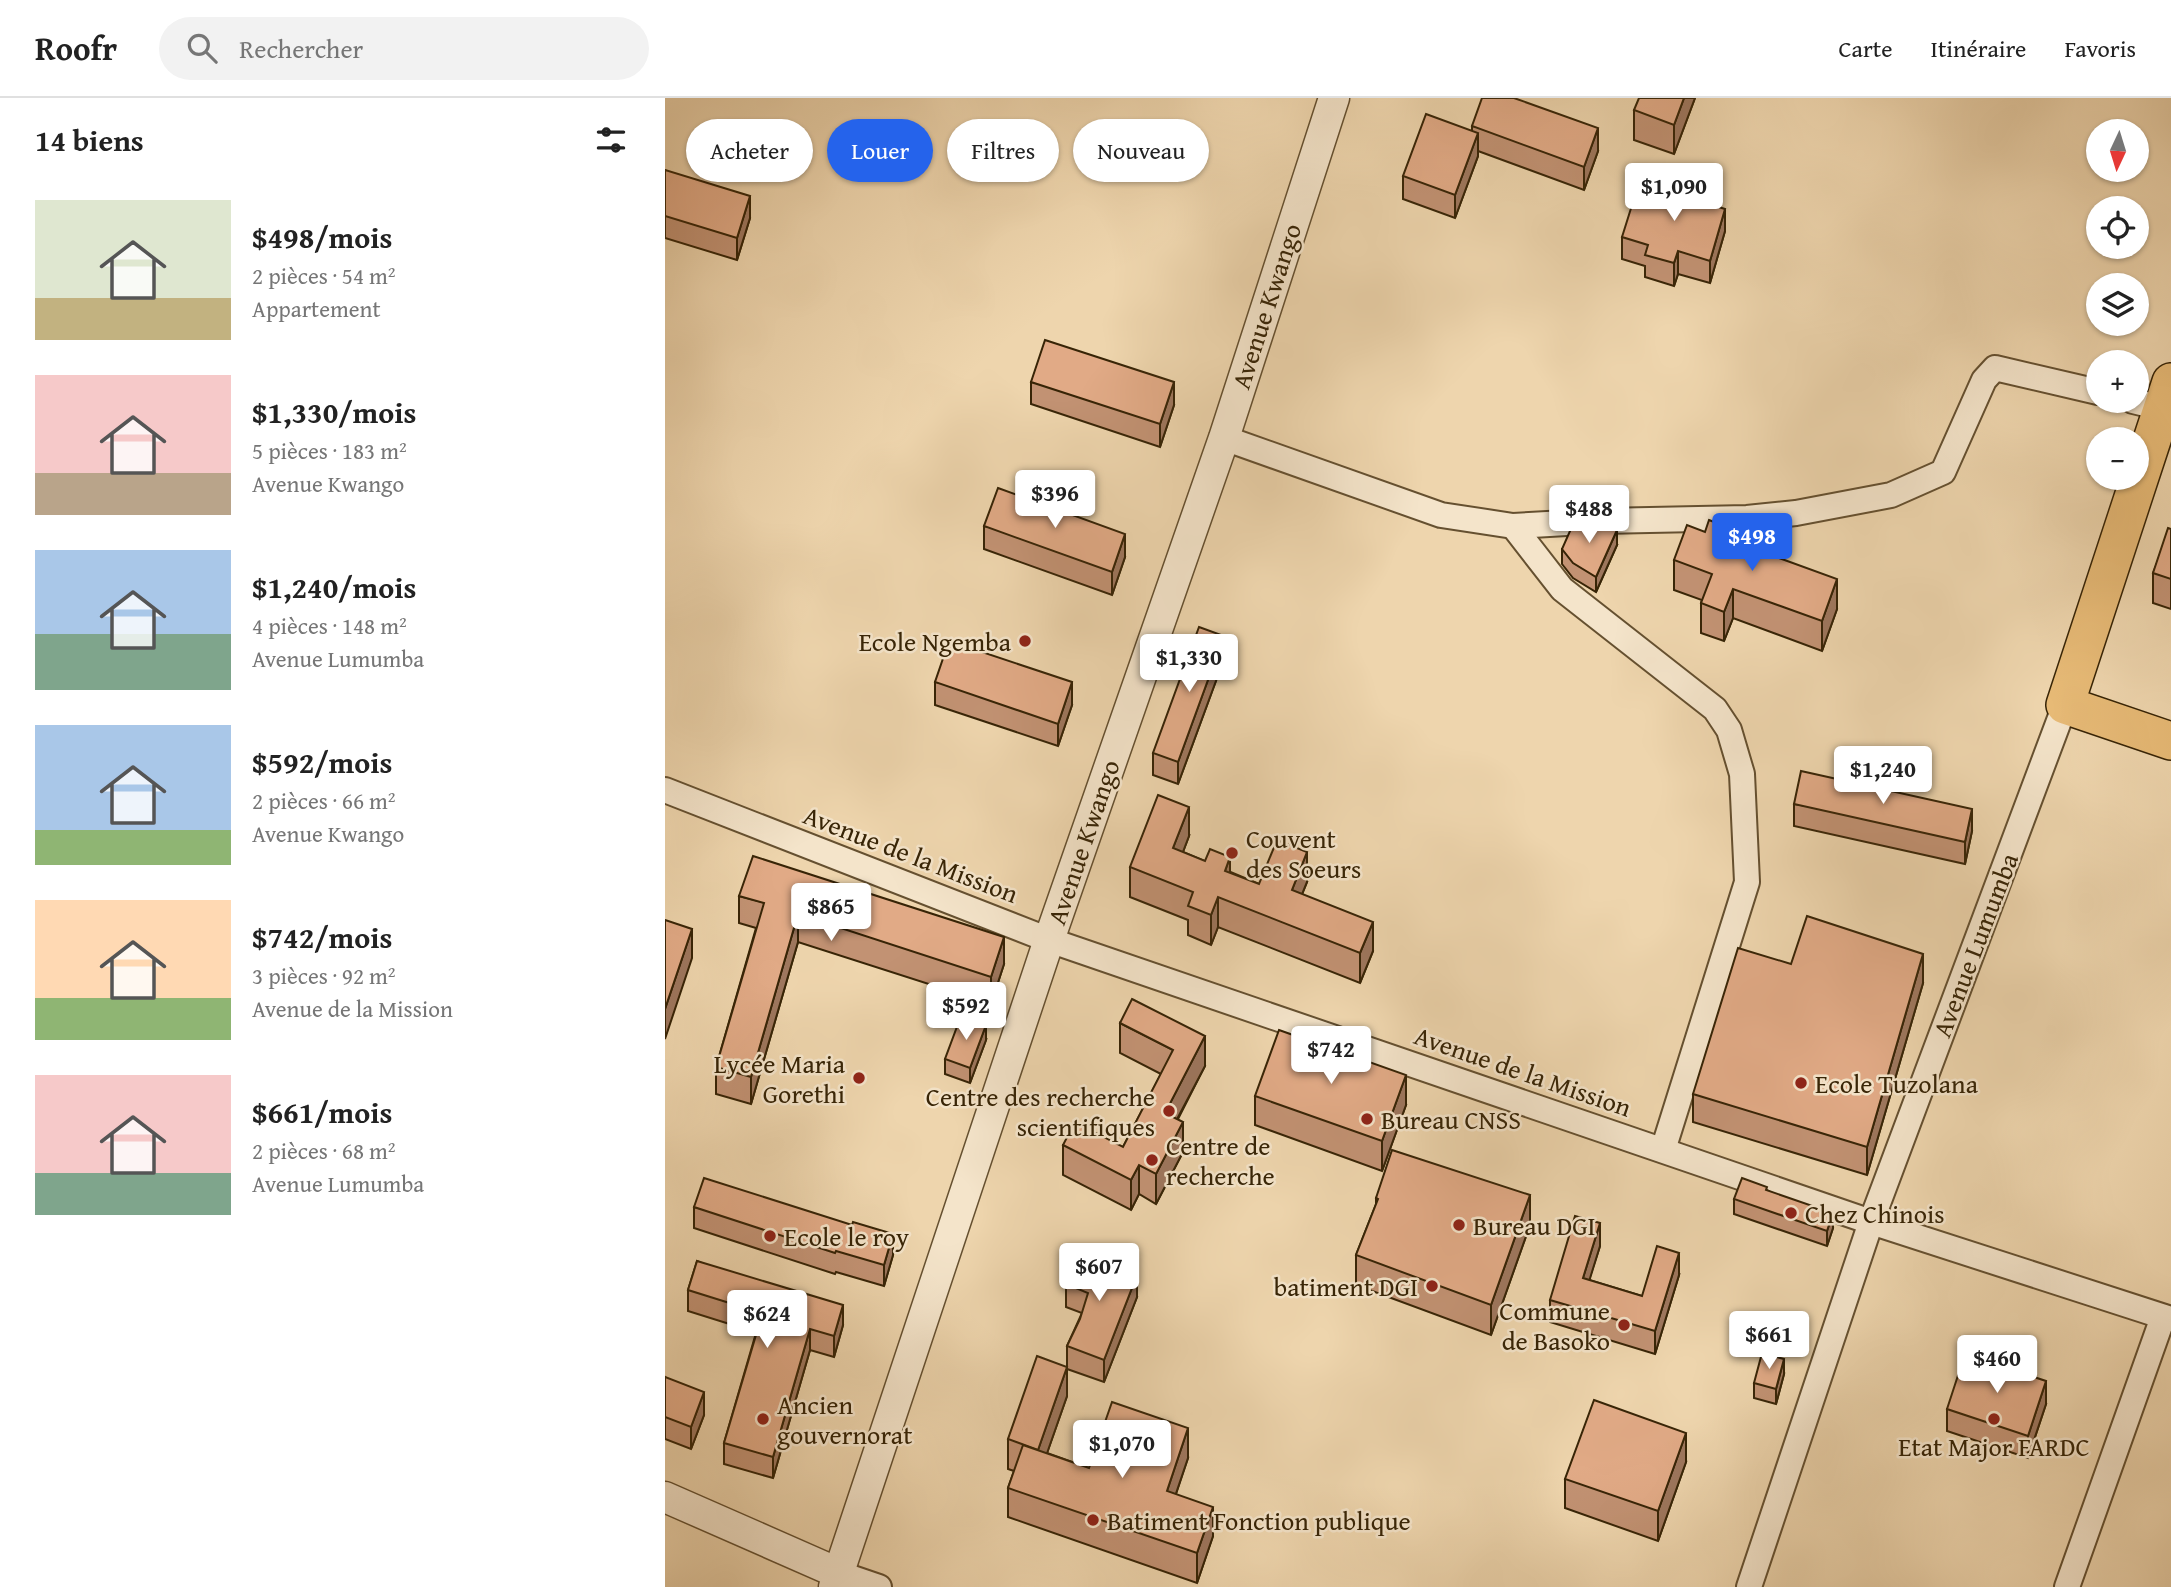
<!DOCTYPE html>
<html lang="fr">
<head>
<meta charset="utf-8">
<style>
	:root { --surface:#fff; --page:#f2f2f2; --text:#222; --muted:#767676; --line:#e0e0e0; --accent:#2563eb }
	body { margin:0; font-family:"Gentium Book Plus",serif; background:var(--page); color:var(--text); height:100vh; display:flex; flex-direction:column; font-size:26px; white-space:nowrap }
	* { box-sizing:border-box; margin:0 }
	p { font-size:23px; color:var(--muted) }
	.icon { flex:none; width:38px; height:38px; fill:none; stroke:currentColor; stroke-width:2; stroke-linecap:round; stroke-linejoin:round }
	.map { position:relative; flex:1; overflow:hidden }
	.drawer { display:flex; flex-direction:column; background:var(--surface); width:665px }
	.drawer>* { flex:none }
	.hud { position:absolute; left:21px; top:21px; width:665px; height:63px; display:flex; gap:14px }
	.needle { width:46px; rotate:184deg }
	.controls { position:absolute; left:1421px; top:21px; display:grid; gap:14px }
	.controls a { display:grid; place-items:center; width:63px; height:63px; border-radius:50%; background:var(--surface); box-shadow:0 2px 5px #0004; font-size:35px }
	.price { position:absolute; translate:-50% -60px; padding:0 16px; border-radius:7px; background:#fff; color:#222; font-size:23px; line-height:46px; filter:drop-shadow(0 2px 4px #0008) }
	.price::after { content:''; position:absolute; left:50%; top:42px; width:21px; height:16px; margin-left:-10px; background:inherit; clip-path:polygon(0 0,100% 0,50% 100%) }
	.price.selected { background:var(--accent); color:#fff }
	ul { padding:0; list-style:none }
	li { display:flex; align-items:center; gap:21px; height:175px; padding:0 35px }
	li span { display:grid; place-items:center; flex:none; width:196px; height:140px; border-radius:0px; color:#555 }
	li>.icon { margin-inline-start:auto }
	span .icon { width:84px; height:84px; fill:#fffc; stroke-width:1 }
	li b { font-size:30px }
	h2 { display:flex; justify-content:space-between; align-items:center; height:84px; padding:0 35px; font-size:30px }
	.chip { padding:0 24px; border-radius:32px; background:var(--surface); box-shadow:0 2px 5px #0004; font-size:24px; line-height:63px }
	.chip.selected { background:var(--accent); color:#fff }
	header { display:flex; align-items:center; gap:42px; box-sizing:border-box; height:98px; padding:0 35px; background:var(--surface); border-bottom:2px solid var(--line) }
	header strong { font-size:33px }
	nav { display:flex; gap:38px; margin-inline-start:auto; font-size:24px }
	.search { width:490px; height:63px; background:var(--page); display:flex; align-items:center; gap:18px; box-sizing:border-box; padding:0 24px; border-radius:38px; color:var(--muted); font-size:26px }
	main { display:flex; flex:1; min-height:0 }
	.map>svg:first-child { display:block }
	.lines { fill:none; stroke-linecap:round; stroke-linejoin:round }
	.minor-casing { stroke:#655030; stroke-width:28 }
	.tertiary-casing { stroke:#655030; stroke-width:33 }
	.primary-casing { stroke:#372406; stroke-width:40 }
	.minor { stroke:#f4e4ca; stroke-width:24 }
	.tertiary { stroke:#f4e4ca; stroke-width:30 }
	.primary { stroke:#e7ba76; stroke-width:37 }
	.wall { fill:#c29273; stroke:#372406; stroke-width:2 }
	.shaded-wall { fill:#9e775e; stroke:#372406; stroke-width:2 }
	.building { fill:#e1aa86; stroke:#372406; stroke-width:2 }
	.poi-dot { fill:#8f2418; stroke:#f4e4ca; stroke-width:2.5 }
	.labels { text-anchor:middle; dominant-baseline:central; stroke-width:5; stroke-linejoin:round; paint-order:stroke }
	.street-label { font-size:26px; fill:#372406; stroke:#f4e4ca }
	.poi-label { font-size:26px; fill:#372406; stroke:#f4e4ca; text-anchor:start }
</style>
</head>
<body>
<header>
<strong>Roofr</strong>
<div class="search"><svg class="icon" aria-label="search" viewBox="0 0 24 24"><circle cx="10" cy="10" r="6"/><path d="M15 15l6 6"/></svg>Rechercher</div>
<nav><a>Carte</a><a>Itinéraire</a><a>Favoris</a></nav>
</header>
<main>
<section class="drawer">
<h2>14 biens<svg class="icon" aria-label="filters" viewBox="0 0 24 24"><path d="M4 7h16M4 17h16"/><circle cx="9" cy="7" r="2"/><circle cx="15" cy="17" r="2"/></svg></h2>
<ul>
<li><span style="background:linear-gradient(#dfe7d0 70%,#c2b280 0)"><svg class="icon" aria-label="home" viewBox="0 0 24 24"><path d="M3 11l9-7 9 7M6 9v11h12V9"/></svg></span><div><b>$498/mois</b><p>2 pièces · 54 m²</p><p>Appartement</p></div></li>
<li><span style="background:linear-gradient(#f6c9c9 70%,#b9a48a 0)"><svg class="icon" aria-label="home" viewBox="0 0 24 24"><path d="M3 11l9-7 9 7M6 9v11h12V9"/></svg></span><div><b>$1,330/mois</b><p>5 pièces · 183 m²</p><p>Avenue Kwango</p></div></li>
<li><span style="background:linear-gradient(#a9c7e8 60%,#7fa58c 0)"><svg class="icon" aria-label="home" viewBox="0 0 24 24"><path d="M3 11l9-7 9 7M6 9v11h12V9"/></svg></span><div><b>$1,240/mois</b><p>4 pièces · 148 m²</p><p>Avenue Lumumba</p></div></li>
<li><span style="background:linear-gradient(#a9c7e8 75%,#8fb573 0)"><svg class="icon" aria-label="home" viewBox="0 0 24 24"><path d="M3 11l9-7 9 7M6 9v11h12V9"/></svg></span><div><b>$592/mois</b><p>2 pièces · 66 m²</p><p>Avenue Kwango</p></div></li>
<li><span style="background:linear-gradient(#ffd9b3 70%,#8fb573 0)"><svg class="icon" aria-label="home" viewBox="0 0 24 24"><path d="M3 11l9-7 9 7M6 9v11h12V9"/></svg></span><div><b>$742/mois</b><p>3 pièces · 92 m²</p><p>Avenue de la Mission</p></div></li>
<li><span style="background:linear-gradient(#f6c9c9 70%,#7fa58c 0)"><svg class="icon" aria-label="home" viewBox="0 0 24 24"><path d="M3 11l9-7 9 7M6 9v11h12V9"/></svg></span><div><b>$661/mois</b><p>2 pièces · 68 m²</p><p>Avenue Lumumba</p></div></li>
</ul>
</section>
<div class="map">
<svg width="1506" height="1489" viewBox="0 0 1506 1489">
	<rect width="100%" height="100%" fill="#eed5ad"/>
	<filter id="stains"><feTurbulence type="fractalNoise" baseFrequency=".00286" numOctaves="4"/><feColorMatrix values="0 0 0 0 .2 0 0 0 0 .09 0 0 0 0 .02 0 0 0 .5 -.17"/></filter>
	<radialGradient id="worn" r=".72"><stop offset=".6" stop-color="#630" stop-opacity="0"/><stop offset="1" stop-color="#630" stop-opacity=".3"/></radialGradient>
	<g class="lines">
		<defs>
			<g id="minor">
				<path d="M 1468,303 L 1497,310"/>
				<path d="M 559,340 L 776,417 L 848,428 L 936,423 L 1082,420 L 1131,415 L 1226,397 L 1278,374 L 1319,282 L 1330,270 L 1433,294"/>
				<path d="M 848,428 L 897,491 L 1050,611 L 1064,632 L 1077,676 L 1082,784 L 998,1052"/>
				<path d="M 0,692 L 384,842 L 1206,1124 L 1506,1221"/>
				<path d="M 173,1475 L 214,1489"/>
				<path d="M 1084,1489 L 1206,1124 L 1400,607"/>
				<path d="M 1402,1489 L 1498,1219"/>
			</g>
			<g id="tertiary">
				<path d="M 0,1399 L 173,1475"/>
				<path d="M 169,1489 L 384,842 L 559,340 L 669,0"/>
			</g>
			<path id="primary" d="M 1506,284 L 1400,607 L 1506,643"/>
		</defs>
		<use href="#minor" class="minor-casing"/>
		<use href="#tertiary" class="tertiary-casing"/>
		<use href="#primary" class="primary-casing"/>
		<use href="#minor" class="minor"/>
		<use href="#tertiary" class="tertiary"/>
		<use href="#primary" class="primary"/>
	</g>
	<g class="wall">
		<path d="M 1030,0 L 1009,56 L 969,42 L 969,12 Z"/>
		<path d="M 807,28 L 933,53 L 919,92 L 813,53 L 813,58 L 790,120 L 738,101 L 738,78 L 807,33 Z"/>
		<path d="M 0,72 L 85,120 L 72,162 L 0,140 Z"/>
		<path d="M 1002,97 L 1034,103 L 1060,133 L 1045,185 L 1013,176 L 1009,188 L 980,179 L 980,168 L 957,161 L 957,139 Z"/>
		<path d="M 366,284 L 509,307 L 495,349 L 366,306 Z"/>
		<path d="M 319,428 L 460,459 L 447,497 L 319,451 Z"/>
		<path d="M 1506,431 L 1506,511 L 1488,505 L 1488,475 Z"/>
		<path d="M 1074,445 L 1172,511 L 1157,553 L 1068,520 L 1059,543 L 1036,535 L 1036,505 L 1037,502 L 1009,492 L 1009,462 Z"/>
		<path d="M 952,447 L 931,494 L 908,480 L 897,466 L 897,451 Z"/>
		<path d="M 559,561 L 513,686 L 488,677 L 488,655 Z"/>
		<path d="M 270,584 L 407,607 L 393,648 L 270,607 Z"/>
		<path d="M 1129,706 L 1307,733 L 1300,766 L 1129,728 Z"/>
		<path d="M 524,738 L 518,754 L 594,786 L 642,784 L 637,796 L 708,853 L 695,885 L 553,829 L 546,847 L 523,837 L 523,822 L 465,799 L 465,769 Z"/>
		<path d="M 74,798 L 339,866 L 326,906 L 133,844 L 86,1006 L 51,996 L 51,969 L 91,830 L 74,825 Z"/>
		<path d="M 1126,866 L 1258,885 L 1202,1077 L 1028,1024 L 1028,996 Z"/>
		<path d="M 455,925 L 540,968 L 513,1021 L 518,1054 L 491,1106 L 474,1096 L 466,1112 L 398,1077 L 398,1047 L 458,1049 L 496,976 L 455,955 Z"/>
		<path d="M 321,942 L 305,985 L 280,976 L 280,961 Z"/>
		<path d="M 590,998 L 741,1007 L 717,1073 L 590,1027 Z"/>
		<path d="M 1102,1092 L 1168,1130 L 1162,1148 L 1069,1116 L 1069,1101 Z"/>
		<path d="M 711,1100 L 865,1127 L 826,1237 L 691,1187 L 691,1157 L 711,1106 Z"/>
		<path d="M 29,1109 L 228,1157 L 219,1188 L 171,1174 L 170,1176 L 29,1130 Z"/>
		<path d="M 935,1148 L 924,1182 L 977,1198 L 1014,1177 L 990,1256 L 885,1224 L 885,1202 Z"/>
		<path d="M 32,1163 L 178,1227 L 169,1259 L 145,1252 L 108,1380 L 59,1366 L 59,1345 L 93,1228 L 76,1223 L 74,1229 L 23,1213 L 23,1192 Z"/>
		<path d="M 401,1186 L 472,1199 L 439,1284 L 402,1271 L 402,1298 L 382,1355 L 424,1370 L 523,1360 L 511,1396 L 548,1438 L 532,1485 L 343,1419 L 343,1390 L 349,1373 L 343,1371 L 343,1341 L 402,1269 L 402,1248 L 417,1215 L 401,1209 Z"/>
		<path d="M 1119,1276 L 1111,1306 L 1089,1300 L 1089,1285 Z"/>
		<path d="M 0,1279 L 39,1317 L 26,1351 L 0,1341 Z"/>
		<path d="M 1381,1306 L 1363,1360 L 1282,1333 L 1282,1311 Z"/>
		<path d="M 1021,1364 L 993,1443 L 900,1410 L 900,1381 Z"/>
	</g>
	<g class="shaded-wall">
		<path d="M 1019,0 L 1030,0 L 1009,56 L 1009,27 Z"/>
		<path d="M 933,30 L 933,53 L 919,92 L 919,69 Z"/>
		<path d="M 813,35 L 813,58 L 790,120 L 790,97 Z"/>
		<path d="M 1034,89 L 1034,111 L 1031,102 Z"/>
		<path d="M 85,98 L 85,120 L 72,162 L 72,140 Z"/>
		<path d="M 1060,111 L 1060,133 L 1045,185 L 1045,163 Z"/>
		<path d="M 1013,153 L 1013,176 L 1009,188 L 1009,165 Z"/>
		<path d="M 509,284 L 509,307 L 495,349 L 495,326 Z"/>
		<path d="M 952,432 L 952,447 L 931,494 L 931,479 Z"/>
		<path d="M 460,436 L 460,459 L 447,497 L 447,474 Z"/>
		<path d="M 1172,481 L 1172,511 L 1157,553 L 1157,523 Z"/>
		<path d="M 1068,491 L 1068,520 L 1059,543 L 1059,514 Z"/>
		<path d="M 559,538 L 559,561 L 513,686 L 513,664 Z"/>
		<path d="M 407,584 L 407,607 L 393,648 L 393,626 Z"/>
		<path d="M 524,709 L 524,738 L 508,780 L 508,750 Z"/>
		<path d="M 1307,711 L 1307,733 L 1300,766 L 1300,744 Z"/>
		<path d="M 642,754 L 642,784 L 627,821 L 627,792 Z"/>
		<path d="M 565,759 L 565,789 L 560,773 Z"/>
		<path d="M 553,799 L 553,829 L 546,847 L 546,817 Z"/>
		<path d="M 133,816 L 133,844 L 86,1006 L 86,979 Z"/>
		<path d="M 708,824 L 708,853 L 695,885 L 695,855 Z"/>
		<path d="M 27,831 L 27,860 L 0,941 L 0,911 Z"/>
		<path d="M 339,839 L 339,866 L 326,906 L 326,879 Z"/>
		<path d="M 1258,856 L 1258,885 L 1202,1077 L 1202,1049 Z"/>
		<path d="M 321,927 L 321,942 L 305,985 L 305,970 Z"/>
		<path d="M 540,938 L 540,968 L 500,1044 L 500,1015 Z"/>
		<path d="M 741,977 L 741,1007 L 717,1073 L 717,1043 Z"/>
		<path d="M 518,1024 L 518,1054 L 491,1106 L 491,1076 Z"/>
		<path d="M 474,1067 L 474,1096 L 466,1112 L 466,1082 Z"/>
		<path d="M 865,1097 L 865,1127 L 826,1237 L 826,1207 Z"/>
		<path d="M 1168,1115 L 1168,1130 L 1162,1148 L 1162,1133 Z"/>
		<path d="M 935,1125 L 935,1148 L 918,1203 L 918,1180 Z"/>
		<path d="M 228,1136 L 228,1157 L 219,1188 L 219,1167 Z"/>
		<path d="M 1014,1155 L 1014,1177 L 990,1256 L 990,1233 Z"/>
		<path d="M 472,1177 L 472,1199 L 439,1284 L 439,1262 Z"/>
		<path d="M 76,1202 L 76,1223 L 74,1229 L 74,1208 Z"/>
		<path d="M 178,1207 L 178,1227 L 169,1259 L 169,1238 Z"/>
		<path d="M 145,1231 L 145,1252 L 108,1380 L 108,1359 Z"/>
		<path d="M 1119,1261 L 1119,1276 L 1111,1306 L 1111,1291 Z"/>
		<path d="M 402,1269 L 402,1298 L 373,1381 L 373,1352 Z"/>
		<path d="M 1381,1283 L 1381,1306 L 1363,1360 L 1363,1338 Z"/>
		<path d="M 39,1294 L 39,1317 L 26,1351 L 26,1329 Z"/>
		<path d="M 523,1330 L 523,1360 L 502,1422 L 502,1393 Z"/>
		<path d="M 1021,1335 L 1021,1364 L 993,1443 L 993,1413 Z"/>
		<path d="M 548,1409 L 548,1438 L 532,1485 L 532,1455 Z"/>
	</g>
	<g class="building">
		<path d="M 817,0 L 849,0 L 933,30 L 919,69 L 807,28 Z"/>
		<path d="M 974,0 L 1019,0 L 1009,27 L 969,12 Z"/>
		<path d="M 761,16 L 813,35 L 790,97 L 738,78 Z"/>
		<path d="M 0,72 L 85,98 L 72,140 L 0,118 Z"/>
		<path d="M 1006,81 L 1034,89 L 1031,102 L 1060,111 L 1045,163 L 1013,153 L 1009,165 L 980,157 L 983,147 L 957,139 L 973,88 L 1002,97 Z"/>
		<path d="M 380,242 L 509,284 L 495,326 L 366,284 Z"/>
		<path d="M 333,390 L 460,436 L 447,474 L 319,428 Z"/>
		<path d="M 1044,422 L 1074,434 L 1070,444 L 1172,481 L 1157,523 L 1068,491 L 1059,514 L 1036,505 L 1047,476 L 1009,462 L 1022,427 L 1040,434 Z"/>
		<path d="M 932,423 L 952,432 L 931,479 L 908,465 L 897,451 L 909,424 Z"/>
		<path d="M 1503,430 L 1506,431 L 1506,481 L 1488,475 Z"/>
		<path d="M 534,529 L 559,538 L 513,664 L 488,655 Z"/>
		<path d="M 284,543 L 407,584 L 393,626 L 270,584 Z"/>
		<path d="M 1136,673 L 1307,711 L 1300,744 L 1129,706 Z"/>
		<path d="M 493,697 L 524,709 L 508,750 L 540,763 L 545,751 L 565,759 L 560,773 L 594,786 L 612,742 L 642,754 L 627,792 L 708,824 L 695,855 L 553,799 L 546,817 L 523,808 L 528,794 L 465,769 Z"/>
		<path d="M 88,758 L 339,839 L 326,879 L 133,816 L 86,979 L 51,969 L 99,805 L 74,798 Z"/>
		<path d="M 1142,818 L 1258,856 L 1202,1049 L 1028,996 L 1073,850 L 1126,866 Z"/>
		<path d="M 0,822 L 27,831 L 0,911 Z"/>
		<path d="M 467,901 L 540,938 L 500,1015 L 518,1024 L 491,1076 L 474,1067 L 466,1082 L 398,1047 L 410,1024 L 458,1049 L 508,952 L 455,925 Z"/>
		<path d="M 296,918 L 321,927 L 305,970 L 280,961 Z"/>
		<path d="M 614,932 L 741,977 L 717,1043 L 590,998 Z"/>
		<path d="M 727,1052 L 865,1097 L 826,1207 L 691,1157 L 713,1101 L 711,1100 Z"/>
		<path d="M 39,1080 L 187,1127 L 188,1124 L 228,1136 L 219,1167 L 171,1153 L 170,1155 L 29,1109 Z"/>
		<path d="M 1077,1080 L 1102,1089 L 1101,1092 L 1168,1115 L 1162,1133 L 1069,1101 Z"/>
		<path d="M 910,1118 L 935,1125 L 918,1180 L 977,1198 L 992,1148 L 1014,1155 L 990,1233 L 885,1202 Z"/>
		<path d="M 413,1154 L 472,1177 L 439,1262 L 402,1248 L 415,1221 L 423,1195 L 401,1186 Z"/>
		<path d="M 32,1163 L 178,1207 L 169,1238 L 145,1231 L 108,1359 L 59,1345 L 99,1210 L 76,1202 L 74,1208 L 23,1192 Z"/>
		<path d="M 1097,1255 L 1119,1261 L 1111,1291 L 1089,1285 Z"/>
		<path d="M 1300,1256 L 1381,1283 L 1363,1338 L 1282,1311 Z"/>
		<path d="M 372,1258 L 402,1269 L 373,1352 L 343,1341 Z"/>
		<path d="M 0,1279 L 39,1294 L 26,1329 L 0,1319 Z"/>
		<path d="M 929,1302 L 1021,1335 L 993,1413 L 900,1381 Z"/>
		<path d="M 447,1304 L 523,1330 L 502,1393 L 548,1409 L 532,1455 L 343,1390 L 358,1347 L 424,1370 Z"/>
	</g>
	<g class="poi-dot">
		<circle cx="360" cy="543" r="7"/>
		<circle cx="567" cy="755" r="7"/>
		<circle cx="194" cy="980" r="7"/>
		<circle cx="1136" cy="985" r="7"/>
		<circle cx="504" cy="1013" r="7"/>
		<circle cx="702" cy="1021" r="7"/>
		<circle cx="487" cy="1062" r="7"/>
		<circle cx="1126" cy="1115" r="7"/>
		<circle cx="794" cy="1127" r="7"/>
		<circle cx="105" cy="1138" r="7"/>
		<circle cx="767" cy="1188" r="7"/>
		<circle cx="959" cy="1227" r="7"/>
		<circle cx="98" cy="1321" r="7"/>
		<circle cx="1329" cy="1321" r="7"/>
		<circle cx="428" cy="1422" r="7"/>
	</g>
	<g class="labels">
		<g class="street-label">
			<text transform="translate(601 208) rotate(-72)">Avenue Kwango</text>
			<text transform="translate(418 744) rotate(-71)">Avenue Kwango</text>
			<text transform="translate(246 756) rotate(21)">Avenue de la Mission</text>
			<text transform="translate(1310 847) rotate(-69)">Avenue Lumumba</text>
			<text transform="translate(858 973) rotate(19)">Avenue de la Mission</text>
		</g>
		<g class="poi-label">
			<text x="346" y="543" text-anchor="end">Ecole Ngemba</text>
			<text x="581" y="740">Couvent<tspan x="581" dy="30">des Soeurs</tspan></text>
			<text x="180" y="965" text-anchor="end">Lycée Maria<tspan x="180" dy="30">Gorethi</tspan></text>
			<text x="1150" y="985">Ecole Tuzolana</text>
			<text x="490" y="998" text-anchor="end">Centre des recherche<tspan x="490" dy="30">scientifiques</tspan></text>
			<text x="716" y="1021">Bureau CNSS</text>
			<text x="501" y="1047">Centre de<tspan x="501" dy="30">recherche</tspan></text>
			<text x="1140" y="1115">Chez Chinois</text>
			<text x="808" y="1127">Bureau DGI</text>
			<text x="119" y="1138">Ecole le roy</text>
			<text x="753" y="1188" text-anchor="end">batiment DGI</text>
			<text x="945" y="1212" text-anchor="end">Commune<tspan x="945" dy="30">de Basoko</tspan></text>
			<text x="112" y="1306">Ancien<tspan x="112" dy="30">gouvernorat</tspan></text>
			<text x="1329" y="1348" text-anchor="middle">Etat Major FARDC</text>
			<text x="442" y="1422">Batiment Fonction publique</text>
		</g>
	</g>
	<rect width="100%" height="100%" filter="url(#stains)"/>
	<rect width="100%" height="100%" fill="url(#worn)"/>
</svg>
<div class="controls">
<a><svg class="needle" viewBox="-14 -14 28 28"><path d="M0-13l5 13h-10z" fill="#e53935"/><path d="M0 13l5-13h-10z" fill="#767676"/></svg></a>
<a><svg class="icon" aria-label="locate" viewBox="0 0 24 24"><circle cx="12" cy="12" r="6"/><path d="M12 2v4M12 18v4M2 12h4M18 12h4"/></svg></a>
<a><svg class="icon" aria-label="layers" viewBox="0 0 24 24"><path d="M12 4l9 5-9 5-9-5zM3 14l9 5 9-5"/></svg></a>
<a>+</a>
<a>−</a>
</div>
<b class="price" style="left:1009px;top:125px">$1,090</b>
<b class="price" style="left:390px;top:432px">$396</b>
<b class="price" style="left:924px;top:447px">$488</b>
<b class="price selected" style="left:1087px;top:475px">$498</b>
<b class="price" style="left:524px;top:596px">$1,330</b>
<b class="price" style="left:1218px;top:708px">$1,240</b>
<b class="price" style="left:166px;top:845px">$865</b>
<b class="price" style="left:301px;top:944px">$592</b>
<b class="price" style="left:666px;top:988px">$742</b>
<b class="price" style="left:434px;top:1205px">$607</b>
<b class="price" style="left:102px;top:1252px">$624</b>
<b class="price" style="left:1104px;top:1273px">$661</b>
<b class="price" style="left:1332px;top:1297px">$460</b>
<b class="price" style="left:457px;top:1382px">$1,070</b>
<div class="hud">
<a class="chip">Acheter</a>
<a class="chip selected">Louer</a>
<a class="chip">Filtres</a>
<a class="chip">Nouveau</a>
</div>
</div>
</main>
</body>
</html>
